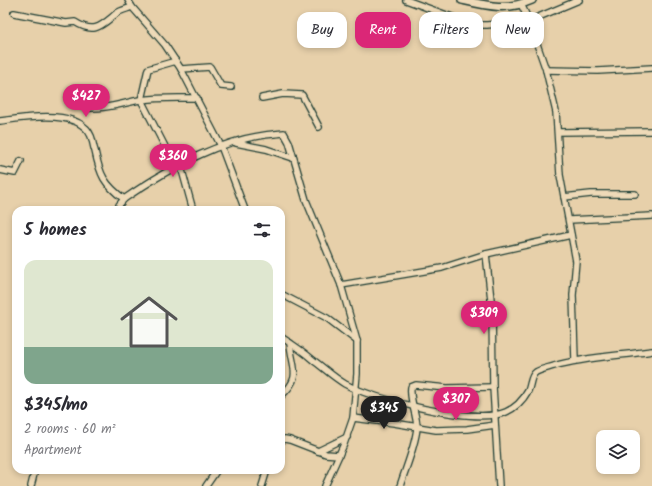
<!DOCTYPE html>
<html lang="en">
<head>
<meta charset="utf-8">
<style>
	:root { --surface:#fff; --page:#f2f2f3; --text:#2b2b33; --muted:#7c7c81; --accent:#db2777 }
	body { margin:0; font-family:Kalam,sans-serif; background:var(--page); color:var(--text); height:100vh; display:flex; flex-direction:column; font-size:15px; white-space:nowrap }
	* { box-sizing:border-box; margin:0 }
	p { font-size:13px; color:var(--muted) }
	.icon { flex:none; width:22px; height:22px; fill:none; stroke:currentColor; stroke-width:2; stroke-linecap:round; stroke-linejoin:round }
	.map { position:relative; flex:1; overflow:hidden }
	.details { position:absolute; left:12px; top:206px; width:273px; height:268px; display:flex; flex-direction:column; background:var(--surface); border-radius:12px; box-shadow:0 2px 6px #0003 }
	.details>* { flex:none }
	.hud { position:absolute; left:297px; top:12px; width:295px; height:36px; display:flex; gap:8px }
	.controls { position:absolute; left:596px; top:430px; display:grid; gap:8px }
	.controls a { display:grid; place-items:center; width:44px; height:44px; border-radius:8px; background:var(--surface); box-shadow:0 2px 6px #0003; font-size:20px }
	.price { position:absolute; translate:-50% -34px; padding:0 9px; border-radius:14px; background:var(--accent); color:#fff; font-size:13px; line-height:26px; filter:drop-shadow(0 1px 2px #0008) }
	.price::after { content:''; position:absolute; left:50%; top:24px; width:12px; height:9px; margin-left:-6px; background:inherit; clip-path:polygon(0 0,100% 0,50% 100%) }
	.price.on { background:#222; color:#fff }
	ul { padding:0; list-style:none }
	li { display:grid; align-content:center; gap:8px; height:212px; padding:0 12px }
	li span { display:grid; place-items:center; height:124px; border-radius:12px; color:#555 }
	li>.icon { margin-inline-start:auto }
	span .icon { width:72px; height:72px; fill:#fffc; stroke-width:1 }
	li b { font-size:17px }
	h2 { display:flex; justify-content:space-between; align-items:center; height:48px; padding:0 12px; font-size:17px }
	.pill { padding:0 14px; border-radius:12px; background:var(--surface); box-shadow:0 2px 6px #0003; font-size:14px; line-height:36px }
	.pill.on { background:var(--accent); color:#fff }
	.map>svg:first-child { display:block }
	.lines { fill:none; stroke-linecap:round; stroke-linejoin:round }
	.minor-casing { stroke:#1f3d34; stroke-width:8 }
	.tertiary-casing { stroke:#1f3d34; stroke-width:10 }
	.minor { stroke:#eedab8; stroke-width:5.5 }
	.tertiary { stroke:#eedab8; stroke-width:7 }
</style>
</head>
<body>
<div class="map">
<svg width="652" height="486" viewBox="0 0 652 486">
	<rect width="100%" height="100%" fill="#e7d0aa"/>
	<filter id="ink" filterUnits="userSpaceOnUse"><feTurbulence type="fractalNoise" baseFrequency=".025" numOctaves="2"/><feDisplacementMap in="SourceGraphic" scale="8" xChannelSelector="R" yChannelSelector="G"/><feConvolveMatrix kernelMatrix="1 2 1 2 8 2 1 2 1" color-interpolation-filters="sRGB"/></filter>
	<g filter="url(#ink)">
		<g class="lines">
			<defs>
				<g id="minor">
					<path d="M 128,0 L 132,7 L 165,45 L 181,69 L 221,146 L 245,210"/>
					<path d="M 406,0 L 474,25 L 487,25 L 529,21 L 579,0"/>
					<path d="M 521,4 L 529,21 L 546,70 L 556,112 L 560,175 L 576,261 L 573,295 L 575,360"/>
					<path d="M 14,13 L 66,23 L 75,22 C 95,35 102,25 117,13 C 121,10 127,9 132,7"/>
					<path d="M 181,69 L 210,67 L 221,86 L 231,87"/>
					<path d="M 546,70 L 598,71 L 652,68"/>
					<path d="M 262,98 L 283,94 L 302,95 L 319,127"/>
					<path d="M 90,108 C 108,109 123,103 140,100 C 159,97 178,98 197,98"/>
					<path d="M 0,121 C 24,118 79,108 91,136 C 93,141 93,146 95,151 C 100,175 104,184 124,199"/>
					<path d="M 558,132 L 652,131"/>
					<path d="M 236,143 L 266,149 L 293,158"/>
					<path d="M 180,163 L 193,210"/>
					<path d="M 175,166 L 141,100 L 148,69 L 176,61"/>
					<path d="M 0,170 L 15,173 L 21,161"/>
					<path d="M 564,197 L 591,194 L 635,194"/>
					<path d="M 119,210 L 119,205 L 124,199 C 172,166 225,136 284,133 L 289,142 L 306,200 L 341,285 L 357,341 L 357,374 L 353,418 L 344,444 L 325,486"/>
					<path d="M 569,220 L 652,216"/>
					<path d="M 486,254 L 492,309 L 493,387 L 499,486"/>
					<path d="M 341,285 L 442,268 L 486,254 L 571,235"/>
					<path d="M 281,294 L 327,318 L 357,341"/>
					<path d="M 281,337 C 292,344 303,351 313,360 C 324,368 333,377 345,384 C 374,400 476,425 506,412 C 515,408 523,400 528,391 C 531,385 530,376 536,372 C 541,369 548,368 554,366 C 585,357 619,356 652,351"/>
					<path d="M 281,396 C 303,376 292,369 290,343"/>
					<path d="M 353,418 L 394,423 L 436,430 L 467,429 L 495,425"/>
					<path d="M 281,440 L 285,439 L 290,440 L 326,454 L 339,455"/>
					<path d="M 318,451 L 347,437"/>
					<path d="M 31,486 L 35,470"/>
					<path d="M 206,486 L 217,470"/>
					<path d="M 262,486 L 267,470"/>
					<path d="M 400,486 C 406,467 415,447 417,428 C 417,414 409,400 411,387 L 416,385 L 447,388 L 493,387"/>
				</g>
				<path id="tertiary" d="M 462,0 C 488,6 507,11 532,0"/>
			</defs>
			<use href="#minor" class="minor-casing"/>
			<use href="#tertiary" class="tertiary-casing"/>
			<use href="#minor" class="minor"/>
			<use href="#tertiary" class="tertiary"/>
		</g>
	</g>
</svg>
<div class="controls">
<a><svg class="icon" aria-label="layers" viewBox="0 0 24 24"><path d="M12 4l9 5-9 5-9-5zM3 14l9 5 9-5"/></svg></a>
</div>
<b class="price" style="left:86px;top:118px">$427</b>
<b class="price" style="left:173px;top:178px">$360</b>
<b class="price" style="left:484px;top:335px">$309</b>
<b class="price" style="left:456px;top:421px">$307</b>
<b class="price on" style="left:384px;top:430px">$345</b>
<div class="hud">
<a class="pill">Buy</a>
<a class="pill on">Rent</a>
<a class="pill">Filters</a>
<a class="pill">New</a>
</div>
<section class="details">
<h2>5 homes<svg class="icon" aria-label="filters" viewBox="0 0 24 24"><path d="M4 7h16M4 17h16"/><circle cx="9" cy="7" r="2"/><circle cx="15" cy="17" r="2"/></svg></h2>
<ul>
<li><span style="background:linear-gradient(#dfe7d0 70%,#7fa58c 0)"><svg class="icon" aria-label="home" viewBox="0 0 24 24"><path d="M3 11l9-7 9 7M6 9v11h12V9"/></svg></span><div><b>$345/mo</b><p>2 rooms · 60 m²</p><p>Apartment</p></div></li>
</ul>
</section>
</div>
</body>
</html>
